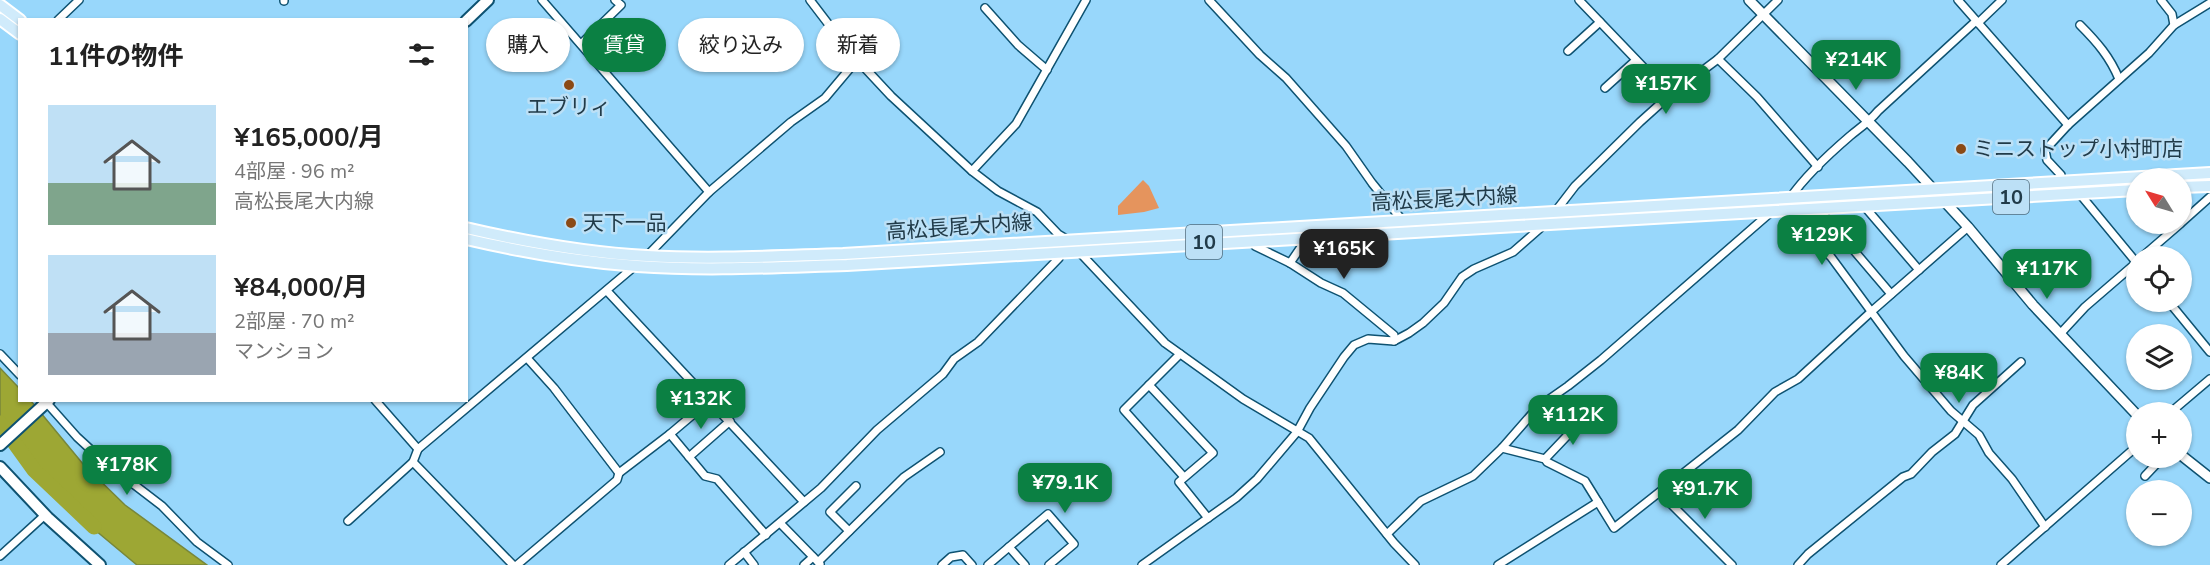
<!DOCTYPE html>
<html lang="ja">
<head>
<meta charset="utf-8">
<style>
	:root { --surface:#fff; --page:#f2f2f2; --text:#222; --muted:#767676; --accent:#0b8043 }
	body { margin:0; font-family:"Nunito Sans","Noto Sans JP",sans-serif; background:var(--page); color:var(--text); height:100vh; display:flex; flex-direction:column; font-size:22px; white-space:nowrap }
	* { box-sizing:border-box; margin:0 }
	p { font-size:20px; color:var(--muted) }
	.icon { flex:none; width:33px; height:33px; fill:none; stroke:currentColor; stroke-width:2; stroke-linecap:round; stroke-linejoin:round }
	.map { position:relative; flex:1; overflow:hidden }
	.sheet { position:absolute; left:18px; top:18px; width:450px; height:384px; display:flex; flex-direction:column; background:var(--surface); border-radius:0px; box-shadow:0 2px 4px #0004 }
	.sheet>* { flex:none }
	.guide { position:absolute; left:486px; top:18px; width:570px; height:54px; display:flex; gap:12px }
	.needle { width:39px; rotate:307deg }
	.buttons { position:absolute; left:2126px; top:168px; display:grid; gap:12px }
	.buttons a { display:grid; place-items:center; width:66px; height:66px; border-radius:50%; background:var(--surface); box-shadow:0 2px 4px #0004; font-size:30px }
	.price { position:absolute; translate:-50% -51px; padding:0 14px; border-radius:12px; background:var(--accent); color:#fff; font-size:20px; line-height:39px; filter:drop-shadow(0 2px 3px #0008) }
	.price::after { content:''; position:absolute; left:50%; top:36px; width:18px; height:14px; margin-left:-9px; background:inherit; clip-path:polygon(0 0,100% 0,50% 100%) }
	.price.on { background:#222; color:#fff }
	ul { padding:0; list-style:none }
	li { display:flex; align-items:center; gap:18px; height:150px; padding:0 30px }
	li span { display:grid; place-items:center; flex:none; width:168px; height:120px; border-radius:0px; color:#555 }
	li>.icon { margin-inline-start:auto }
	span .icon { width:72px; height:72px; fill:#fffc; stroke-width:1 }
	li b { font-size:26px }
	h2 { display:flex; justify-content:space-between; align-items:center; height:72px; padding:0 30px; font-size:26px }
	.pill { padding:0 21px; border-radius:27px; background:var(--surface); box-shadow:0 2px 4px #0004; font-size:21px; line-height:54px }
	.pill.on { background:var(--accent); color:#fff }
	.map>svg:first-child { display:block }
	.green { fill:#e5945d }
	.water { fill:#9da734; stroke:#78873a; stroke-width:1.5 }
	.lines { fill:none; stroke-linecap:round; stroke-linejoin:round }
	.river { stroke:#9da734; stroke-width:15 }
	.minor-casing { stroke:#0e5271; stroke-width:10 }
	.tertiary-casing { stroke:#0e5271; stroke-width:12 }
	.secondary-casing { stroke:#0e5271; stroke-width:14 }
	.primary-casing { stroke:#fff; stroke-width:14 }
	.minor { stroke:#fff; stroke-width:7 }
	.tertiary { stroke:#fff; stroke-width:9 }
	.secondary { stroke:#fff; stroke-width:10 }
	.primary { stroke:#d0ebfb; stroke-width:10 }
	.poi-dot { fill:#8b4a15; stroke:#bce0f6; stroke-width:2 }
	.labels { text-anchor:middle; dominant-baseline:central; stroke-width:5; stroke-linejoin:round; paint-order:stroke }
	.shield { fill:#bce0f6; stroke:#506c7d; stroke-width:1.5 }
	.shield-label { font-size:20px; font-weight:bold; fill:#213b49 }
	.poi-label { font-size:21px; fill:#213b49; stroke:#bce0f6; text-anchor:start }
	.street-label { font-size:21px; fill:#213b49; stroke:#bce0f6 }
</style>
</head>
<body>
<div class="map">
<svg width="2210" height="565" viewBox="0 0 2210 565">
	<rect width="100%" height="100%" fill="#98d7fb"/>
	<path class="green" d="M 1143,180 L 1149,186 L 1159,208 L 1144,212 L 1118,215 L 1118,206 Z"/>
	<path class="water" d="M 0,368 L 19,388 L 20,400 L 31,401 L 83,464 L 125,505 L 207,565 L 137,565 L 95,530 L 0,434 Z"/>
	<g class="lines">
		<path class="river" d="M 0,423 L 34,470 L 94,527"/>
		<defs>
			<g id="minor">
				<path d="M 542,0 L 709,192"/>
				<path d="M 810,0 L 849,51 L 891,96 L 972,171 L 998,191 L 1037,212 L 1058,234 L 1068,240 L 1165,343 L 1243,399 L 1309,438 L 1394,543 L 1415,565"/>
				<path d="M 1209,0 L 1260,55 L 1286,78 L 1346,146 L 1372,183 L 1411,231"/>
				<path d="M 1579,0 L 1670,95"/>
				<path d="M 1958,0 L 2068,125"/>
				<path d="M 2161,0 L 2172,14 L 2174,25"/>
				<path d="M 284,1 L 284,0"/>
				<path d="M 985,8 L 1018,45 L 1047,70"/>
				<path d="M 58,20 L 79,0"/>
				<path d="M 1978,23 L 2002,0"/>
				<path d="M 2080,25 C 2097,42 2110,57 2119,79"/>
				<path d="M 581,44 L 621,5 L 615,0"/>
				<path d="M 1568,51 L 1600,22"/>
				<path d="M 1718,59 L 1757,97 L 1818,167"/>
				<path d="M 1605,88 L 1636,60"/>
				<path d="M 972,171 L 1016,124 L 1086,0"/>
				<path d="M 2079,193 L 2136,262"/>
				<path d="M 2063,194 L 2061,175 L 2047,160 L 2045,150 L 2068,125 L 2149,53 L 2174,25 L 2210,3"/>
				<path d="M 1790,198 C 1806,175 1829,154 1850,136 C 1861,127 1869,122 1878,111 L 1976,21"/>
				<path d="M 1864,206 L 1919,270"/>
				<path d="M 1785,209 L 1831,257 L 1904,356 L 1951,411 L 1979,435 L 1989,453 L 2012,479 L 2045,527"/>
				<path d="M 1555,212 L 1575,186 L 1640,122 L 1670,95 L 1718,59 L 1778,0"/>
				<path d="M 1822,213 L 1891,294"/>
				<path d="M 2181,223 L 2210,197"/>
				<path d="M 1254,240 L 1255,246 L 1290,263 L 1321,283 L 1343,293 L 1394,335 L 1394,341"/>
				<path d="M 2143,256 L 2180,224"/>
				<path d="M 646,257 L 709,192 L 791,122 L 825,98 L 857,60"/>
				<path d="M 1290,263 L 1303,244 L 1304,237"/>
				<path d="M 607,291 L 804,502"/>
				<path d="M 2169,302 L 2210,352"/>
				<path d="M 2060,334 L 2085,307 L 2136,263"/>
				<path d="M 0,354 L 20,375"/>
				<path d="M 1180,354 L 1124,410 L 1184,477"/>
				<path d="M 527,358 L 554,388 L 619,473 L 670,434"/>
				<path d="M 1149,385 L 1213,453 L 1179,482 L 1208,518"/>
				<path d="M 375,400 L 418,449 L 635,266"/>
				<path d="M 45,401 L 77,437 L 102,460 L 162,506 L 197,542 L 228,565"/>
				<path d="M 709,401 L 670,434 L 705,476 L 717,479 L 766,535"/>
				<path d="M 2171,412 L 2210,379"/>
				<path d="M 1502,448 L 1538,407 L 1568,386 L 1601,360 L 1770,213"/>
				<path d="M 418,449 L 413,462 L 513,565"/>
				<path d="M 689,457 L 730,421"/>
				<path d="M 1545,459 L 1584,418"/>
				<path d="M 2145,476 L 2162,458"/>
				<path d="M 1660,493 L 1732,565"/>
				<path d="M 348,521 L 413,462"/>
				<path d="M 780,523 L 820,564"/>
				<path d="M 849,531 L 830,512 L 856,486"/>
				<path d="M 1387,534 L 1421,501 L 1473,476 L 1502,448 L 1545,459 L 1547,462 L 1585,481 L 1598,502"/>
				<path d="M 1009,547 L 1048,514 L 1074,544 L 1049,565"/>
				<path d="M 744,552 L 754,565"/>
				<path d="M 0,556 L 45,515"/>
				<path d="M 818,562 L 904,477 L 940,452"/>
				<path d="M 517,565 L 617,480 L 619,473"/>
				<path d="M 729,565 L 821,488 L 877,430 L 943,374 L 954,359 L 978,342 L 1059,258 L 1060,252"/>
				<path d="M 804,565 L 813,557"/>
				<path d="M 942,565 L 951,557 L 963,555 L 972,565"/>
				<path d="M 988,565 L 1009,547 L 1025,565"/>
				<path d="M 1142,565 L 1236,498 L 1257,479 L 1297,432 L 1310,408 L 1344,357 L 1354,345 L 1368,339 L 1394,341 L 1409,333 L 1423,323 L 1444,303 L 1462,277 L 1474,269 L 1513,252 L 1546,223"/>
				<path d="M 1498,565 L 1598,502 L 1614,528 L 1738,430 L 1775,392 L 1798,379 L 1872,311 L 1968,227"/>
				<path d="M 1798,565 L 1808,554 L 1903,477 L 1911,474 L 1932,452 L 1955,434 L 1973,405 L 2021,362"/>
				<path d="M 2001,565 L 2136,447"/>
			</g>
			<g id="tertiary">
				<path d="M 1749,0 L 1908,162 L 1968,227 L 2033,305 L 2136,414"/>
				<path d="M 2181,455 L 2210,478"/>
			</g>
			<g id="secondary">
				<path d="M 466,21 L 488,0"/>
				<path d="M 0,445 L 49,400"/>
				<path d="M 0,467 L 48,518 L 100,565"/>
			</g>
			<g id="primary">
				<path d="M 0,5 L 20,20"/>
				<path d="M 0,19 L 20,34"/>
				<path d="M 2181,187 L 2210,186"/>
				<path d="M 466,228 C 526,242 586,253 647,256 C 712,260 778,256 843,254 L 2210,173"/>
				<path d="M 466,239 C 522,252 580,262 637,266 C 707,271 777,267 847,265 L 2136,190"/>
			</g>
		</defs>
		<use href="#minor" class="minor-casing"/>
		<use href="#tertiary" class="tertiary-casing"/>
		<use href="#secondary" class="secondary-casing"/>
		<use href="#primary" class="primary-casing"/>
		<use href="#minor" class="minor"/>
		<use href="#tertiary" class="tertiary"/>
		<use href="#secondary" class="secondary"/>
		<use href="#primary" class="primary"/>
	</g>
	<g class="poi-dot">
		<circle cx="569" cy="85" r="6"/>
		<circle cx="1961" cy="149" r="6"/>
		<circle cx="571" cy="223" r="6"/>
	</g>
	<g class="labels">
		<g class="shield">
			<rect x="1993" y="180" width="36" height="34" rx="4.5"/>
			<rect x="1186" y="225" width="36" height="34" rx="4.5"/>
		</g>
		<g class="shield-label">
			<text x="2011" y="197">10</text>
			<text x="1204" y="242">10</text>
		</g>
		<g class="poi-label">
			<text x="569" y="107" text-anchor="middle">エブリィ</text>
			<text x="1973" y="149">ミニストップ小村町店</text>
			<text x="583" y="223">天下一品</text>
		</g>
		<g class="street-label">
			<text transform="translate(1444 199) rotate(-3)">高松長尾大内線</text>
			<text transform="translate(959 227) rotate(-4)">高松長尾大内線</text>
		</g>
	</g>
</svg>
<div class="buttons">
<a><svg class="needle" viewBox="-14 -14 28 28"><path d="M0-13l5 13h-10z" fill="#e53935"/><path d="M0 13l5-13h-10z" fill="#767676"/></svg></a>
<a><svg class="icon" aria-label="locate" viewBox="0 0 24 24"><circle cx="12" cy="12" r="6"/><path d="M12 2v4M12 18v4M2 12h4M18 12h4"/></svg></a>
<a><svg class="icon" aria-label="layers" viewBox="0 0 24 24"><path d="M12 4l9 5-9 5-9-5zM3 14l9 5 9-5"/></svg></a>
<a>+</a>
<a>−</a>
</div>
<b class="price" style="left:1856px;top:91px">¥214K</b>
<b class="price" style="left:1666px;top:115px">¥157K</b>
<b class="price" style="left:1822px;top:266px">¥129K</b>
<b class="price on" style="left:1344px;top:280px">¥165K</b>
<b class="price" style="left:2047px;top:300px">¥117K</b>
<b class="price" style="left:1959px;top:404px">¥84K</b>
<b class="price" style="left:701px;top:430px">¥132K</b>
<b class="price" style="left:1573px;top:446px">¥112K</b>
<b class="price" style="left:127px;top:496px">¥178K</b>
<b class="price" style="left:1065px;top:514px">¥79.1K</b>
<b class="price" style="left:1705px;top:520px">¥91.7K</b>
<div class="guide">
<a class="pill">購入</a>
<a class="pill on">賃貸</a>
<a class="pill">絞り込み</a>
<a class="pill">新着</a>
</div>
<section class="sheet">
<h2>11件の物件<svg class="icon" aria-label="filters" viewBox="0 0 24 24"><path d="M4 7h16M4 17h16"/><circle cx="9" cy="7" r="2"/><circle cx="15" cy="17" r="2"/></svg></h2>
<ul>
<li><span style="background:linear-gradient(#bfe0f5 65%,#7fa58c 0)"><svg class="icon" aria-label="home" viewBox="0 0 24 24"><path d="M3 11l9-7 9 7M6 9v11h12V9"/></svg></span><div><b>¥165,000/月</b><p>4部屋 · 96 m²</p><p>高松長尾大内線</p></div></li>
<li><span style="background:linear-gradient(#bfe0f5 65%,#9aa5b1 0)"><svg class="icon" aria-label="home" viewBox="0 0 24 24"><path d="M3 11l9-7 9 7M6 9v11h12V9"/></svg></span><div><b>¥84,000/月</b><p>2部屋 · 70 m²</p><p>マンション</p></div></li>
</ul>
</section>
</div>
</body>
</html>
